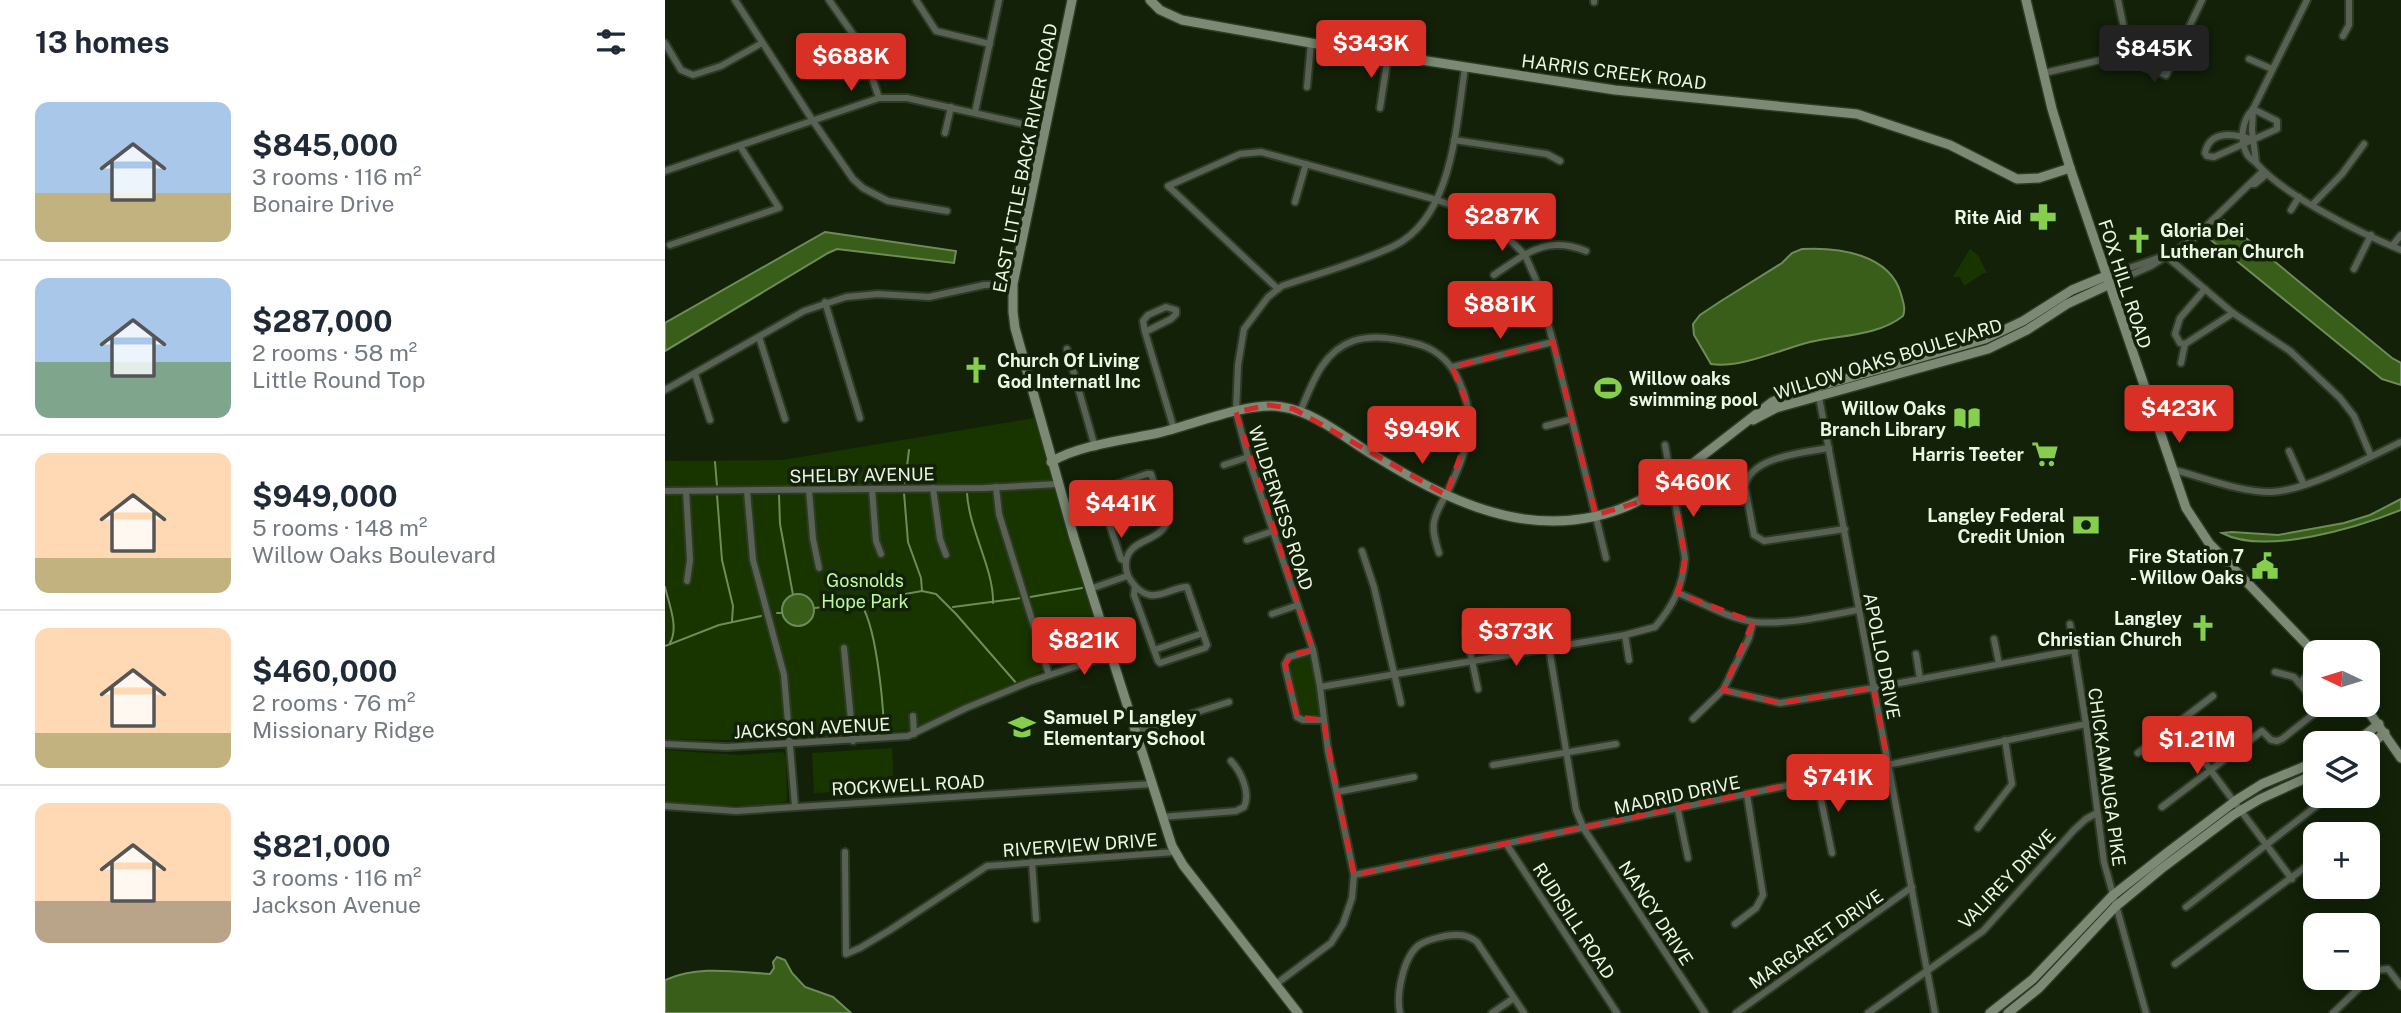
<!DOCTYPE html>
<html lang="en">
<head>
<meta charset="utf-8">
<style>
	:root { --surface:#fff; --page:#f6f6f7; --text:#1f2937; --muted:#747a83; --line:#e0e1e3; --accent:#d93025 }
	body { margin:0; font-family:"Public Sans",sans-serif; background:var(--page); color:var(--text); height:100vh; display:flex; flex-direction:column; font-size:26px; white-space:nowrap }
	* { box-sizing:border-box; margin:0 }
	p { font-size:23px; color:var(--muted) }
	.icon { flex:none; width:38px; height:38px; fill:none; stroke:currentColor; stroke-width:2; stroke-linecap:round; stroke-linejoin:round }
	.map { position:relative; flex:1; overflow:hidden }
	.panel { display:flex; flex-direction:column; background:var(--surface); width:665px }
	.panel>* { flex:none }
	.needle { width:46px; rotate:274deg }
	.tools { position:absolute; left:1638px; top:640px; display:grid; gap:14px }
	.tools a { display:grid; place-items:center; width:77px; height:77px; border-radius:14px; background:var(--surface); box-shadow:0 4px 18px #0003; font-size:35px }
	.price { position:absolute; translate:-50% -60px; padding:0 16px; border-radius:7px; background:var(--accent); color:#fff; font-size:23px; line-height:46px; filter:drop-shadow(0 2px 4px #0008) }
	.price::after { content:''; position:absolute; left:50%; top:42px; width:21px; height:16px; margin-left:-10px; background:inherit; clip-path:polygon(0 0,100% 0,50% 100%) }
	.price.current { background:#222; color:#fff }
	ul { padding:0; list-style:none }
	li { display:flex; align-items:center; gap:21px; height:175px; padding:0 35px }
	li+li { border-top:2px solid var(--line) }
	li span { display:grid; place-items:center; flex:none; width:196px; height:140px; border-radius:14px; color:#555 }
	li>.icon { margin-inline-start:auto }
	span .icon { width:84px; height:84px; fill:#fffc; stroke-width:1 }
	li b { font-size:30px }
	h2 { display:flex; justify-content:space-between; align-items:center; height:84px; padding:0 35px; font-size:30px }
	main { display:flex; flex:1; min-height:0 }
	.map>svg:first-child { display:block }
	.green { fill:#183500 }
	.water { fill:#385e1a; stroke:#6e8c57; stroke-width:2 }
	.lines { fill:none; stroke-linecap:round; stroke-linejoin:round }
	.stream { stroke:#6e8c57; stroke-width:2 }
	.street-casing { stroke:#2c3b23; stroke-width:10 }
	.secondary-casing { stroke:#2c3b23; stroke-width:12 }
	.street { stroke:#596155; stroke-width:6 }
	.secondary { stroke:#7c8975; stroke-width:9 }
	.marked { fill:none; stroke:#d62828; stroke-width:5; stroke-dasharray:14 9; stroke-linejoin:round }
	.labels { text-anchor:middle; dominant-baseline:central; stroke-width:7; stroke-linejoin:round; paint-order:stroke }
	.street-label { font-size:18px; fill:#ebf6e5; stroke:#122108 }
	.poi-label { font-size:18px; font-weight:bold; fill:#ebf6e5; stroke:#122108; text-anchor:end }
	.park-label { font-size:18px; fill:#bff89a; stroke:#122108 }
</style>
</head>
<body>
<main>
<section class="panel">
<h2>13 homes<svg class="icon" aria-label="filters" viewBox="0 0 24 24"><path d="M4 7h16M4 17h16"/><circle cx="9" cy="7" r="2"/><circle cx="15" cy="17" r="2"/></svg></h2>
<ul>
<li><span style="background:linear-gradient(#a9c7e8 65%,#c2b280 0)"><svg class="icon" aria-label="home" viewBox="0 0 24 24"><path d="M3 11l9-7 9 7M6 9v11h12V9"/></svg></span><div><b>$845,000</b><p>3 rooms · 116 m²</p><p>Bonaire Drive</p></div></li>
<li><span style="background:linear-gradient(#a9c7e8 60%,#7fa58c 0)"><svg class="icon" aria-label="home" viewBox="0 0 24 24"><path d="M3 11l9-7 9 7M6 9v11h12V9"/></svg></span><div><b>$287,000</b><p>2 rooms · 58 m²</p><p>Little Round Top</p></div></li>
<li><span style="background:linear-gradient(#ffd9b3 75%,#c2b280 0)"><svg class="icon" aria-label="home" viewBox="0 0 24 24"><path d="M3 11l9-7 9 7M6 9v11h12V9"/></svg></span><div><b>$949,000</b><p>5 rooms · 148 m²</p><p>Willow Oaks Boulevard</p></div></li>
<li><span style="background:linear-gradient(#ffd9b3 75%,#c2b280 0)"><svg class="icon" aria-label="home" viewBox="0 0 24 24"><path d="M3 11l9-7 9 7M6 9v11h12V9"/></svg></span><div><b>$460,000</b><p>2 rooms · 76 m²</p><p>Missionary Ridge</p></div></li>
<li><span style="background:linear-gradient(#ffd9b3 70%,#b9a48a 0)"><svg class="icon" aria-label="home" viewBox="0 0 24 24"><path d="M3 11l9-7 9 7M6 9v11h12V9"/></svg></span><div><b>$821,000</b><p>3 rooms · 116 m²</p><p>Jackson Avenue</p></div></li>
</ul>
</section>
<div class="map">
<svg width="1736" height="1013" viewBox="0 0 1736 1013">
	<rect width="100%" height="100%" fill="#122108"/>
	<g class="green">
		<path d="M 1305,249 L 1313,255 L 1322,273 L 1319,273 L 1299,286 L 1295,277 L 1288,277 Z"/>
		<path d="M 369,418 L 414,572 L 440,649 L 390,665 L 243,730 L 121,741 L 0,739 L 0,461 L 118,460 Z"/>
		<path d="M 648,650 L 658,720 L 632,717 L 620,664 L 624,657 Z"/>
		<path d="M 227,748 L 229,789 L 149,793 L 147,753 Z"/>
		<path d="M 0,750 L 74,755 L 118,752 L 121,758 L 122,801 C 89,809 35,804 0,801 Z"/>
	</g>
	<g class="water">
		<path d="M 1559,220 L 1727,358 L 1736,363 L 1736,385 L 1717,379 L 1541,236 Z"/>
		<path d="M 160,232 L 291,251 L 289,263 L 172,249 L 163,253 L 0,351 L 0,323 Z"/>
		<path d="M 1137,249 C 1173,247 1225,254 1236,294 C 1238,302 1241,308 1238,316 C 1213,336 1175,335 1145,342 C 1117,349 1074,369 1046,364 L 1029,335 L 1028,324 L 1035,315 L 1056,301 L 1117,263 L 1127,253 Z"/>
		<path d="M 1736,499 L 1736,510 C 1694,527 1600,556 1557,533 L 1567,532 L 1613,535 L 1679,523 L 1705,515 Z"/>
		<circle cx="133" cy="610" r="16"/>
		<path d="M 112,957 L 120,960 L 127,973 L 140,987 L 168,997 L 186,1013 L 0,1013 L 0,980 C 35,965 69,972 105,974 L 109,968 L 108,962 Z"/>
	</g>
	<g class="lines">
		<g class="stream">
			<path d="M 50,462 L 52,486"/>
			<path d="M 240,483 L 244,450"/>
			<path d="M 239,493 L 243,542 L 256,578 L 257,591"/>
			<path d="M 302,493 C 304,530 329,569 328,603"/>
			<path d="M 52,495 L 57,560 L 68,606 L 67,621"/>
			<path d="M 114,495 L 115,524 L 128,595"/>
			<path d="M 0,587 C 4,605 14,627 5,643"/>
			<path d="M 365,597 L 417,588"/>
			<path d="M 194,602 C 211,620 218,702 219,729"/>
			<path d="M 288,607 L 356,598"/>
			<path d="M 150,608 L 190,603 L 257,591 L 271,594 L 291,614 L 352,684"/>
			<path d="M 112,613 L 117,613"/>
			<path d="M 0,646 L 54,625 L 96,616"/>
		</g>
		<defs>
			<g id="street">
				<path d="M 70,0 L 148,121 L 188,179 L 198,188 L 223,201 L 282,211"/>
				<path d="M 164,0 L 197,47 L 214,98"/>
				<path d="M 251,0 L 271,31 L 325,44"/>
				<path d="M 1453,0 L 1460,33 L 1460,60"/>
				<path d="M 1642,0 L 1588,109 C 1577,120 1574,140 1582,154 C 1584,159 1590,161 1593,165 C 1622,197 1695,233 1736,250"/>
				<path d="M 929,2 L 929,0"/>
				<path d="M 1678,36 L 1684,25 L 1684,0"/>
				<path d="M 0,43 L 16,70 L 28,75 L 56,66 L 97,43"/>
				<path d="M 1584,59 L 1607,69"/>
				<path d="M 1379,73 L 1440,59 L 1460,60 L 1501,75 L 1537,0"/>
				<path d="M 642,87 L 646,43"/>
				<path d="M 715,108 L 723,56"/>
				<path d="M 1588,109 L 1587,130 L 1591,162"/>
				<path d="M 310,112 L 334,0"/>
				<path d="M 280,133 L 286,107"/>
				<path d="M 789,140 L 882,154 L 895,161"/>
				<path d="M 1588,140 C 1570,134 1545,129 1540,153 L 1542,156 L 1549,157 L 1612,129 L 1612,121 L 1588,109"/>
				<path d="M 0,171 L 214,98 L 242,98 L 380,129"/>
				<path d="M 1586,184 L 1590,184 L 1602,174"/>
				<path d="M 630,202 L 641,164"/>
				<path d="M 1647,205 L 1677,174 L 1699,144"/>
				<path d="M 1626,210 L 1634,197"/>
				<path d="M 5,245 L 114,208 L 75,146"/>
				<path d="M 1727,246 L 1736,235"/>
				<path d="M 1501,256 L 1568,313 L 1625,351 L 1675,398 L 1689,416 L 1706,456"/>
				<path d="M 1689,269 L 1706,235"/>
				<path d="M 829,275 C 862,253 881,235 921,251"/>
				<path d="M 1441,276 L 1496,257"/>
				<path d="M 1443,285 L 1486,266 L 1527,240 L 1598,171"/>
				<path d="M 613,289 L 503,186 L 575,154 L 596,152 L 772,200 L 809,213 L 831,226 L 860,255 L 871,280 L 888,342 L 941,558"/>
				<path d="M 1540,289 L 1515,318 L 1510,334 L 1515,343 L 1520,344 L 1568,313"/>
				<path d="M 160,302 L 195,418"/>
				<path d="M 480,332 L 506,319 L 511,314 L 511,310 L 501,307 L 483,315 L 478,321 L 480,332 L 509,429"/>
				<path d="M 94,337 L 120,419"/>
				<path d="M 402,349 L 430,447"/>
				<path d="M 1516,363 L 1520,344"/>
				<path d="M 787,367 L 888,342"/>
				<path d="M 30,374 L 45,420"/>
				<path d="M 0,390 L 139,311 L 181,297 L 213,294 L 264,297 L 319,285 L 348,284"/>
				<path d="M 1153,392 L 1270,1013"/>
				<path d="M 635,412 C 647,384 657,352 688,341 C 710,334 734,339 756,345 C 774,351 787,365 794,381 C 814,423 801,454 782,493 C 777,502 771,511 769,522 C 767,532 771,543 774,553"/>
				<path d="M 881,426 L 907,419"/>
				<path d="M 1164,448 C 1141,452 1083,457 1080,487 L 1089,535 L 1099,541 L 1180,529"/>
				<path d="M 1624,451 L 1639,485"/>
				<path d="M 559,465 L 583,457"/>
				<path d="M 1506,469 C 1538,477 1573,492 1606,492 C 1641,491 1703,458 1736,442"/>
				<path d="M 331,487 L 334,514 L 384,675"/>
				<path d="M 593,487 L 610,482"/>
				<path d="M 268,488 L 275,539 L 281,555"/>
				<path d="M 207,489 L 211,541 L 216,554"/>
				<path d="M 144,490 L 148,539 L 154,568"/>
				<path d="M 0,491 L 320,488 L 393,484"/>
				<path d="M 21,491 L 25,560 L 22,581"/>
				<path d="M 82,491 L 88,560 L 119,675 L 130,806"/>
				<path d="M 437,502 L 489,483"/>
				<path d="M 582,540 L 608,531"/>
				<path d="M 697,551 L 709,587 L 736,703"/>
				<path d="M 461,562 L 456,559 L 434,493 L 435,490 L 482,474 L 486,474 L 502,522 C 494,543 464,538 461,562 C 460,573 464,579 471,587 C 475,591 479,594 485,595 C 498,597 509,587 522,587 L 542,645 L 540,648 L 495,663 L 493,661 L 469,595 L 470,586"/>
				<path d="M 425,589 L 462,576"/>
				<path d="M 1013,593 C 1038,603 1064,619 1090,622 C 1124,625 1160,616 1193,610"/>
				<path d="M 607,614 L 633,605"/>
				<path d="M 879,618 L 911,810 L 919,829 L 1040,1013"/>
				<path d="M 1405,624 L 1421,724 L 1439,862 L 1481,1013"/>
				<path d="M 801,632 L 813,689"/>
				<path d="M 960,635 L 964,660"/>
				<path d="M 1329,639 L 1334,664"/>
				<path d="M 179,648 L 188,741"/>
				<path d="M 489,650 L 538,633"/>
				<path d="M 648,650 L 624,657 L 620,664 L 621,670 L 632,717 L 638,720 L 658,720"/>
				<path d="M 1251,654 L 1255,679"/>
				<path d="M 1610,672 L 1629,677 L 1646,697"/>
				<path d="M 1634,683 L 1650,669"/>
				<path d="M 655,687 L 960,635 L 990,627 C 1008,606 1018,586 1020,558 L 1000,445"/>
				<path d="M 1058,690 L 1115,703 L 1208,688 L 1410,650"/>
				<path d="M 248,716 L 249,734"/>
				<path d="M 1028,719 L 1058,690 L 1084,638 L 1088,622"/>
				<path d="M 1511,724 L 1627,879"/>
				<path d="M 472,731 L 564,702"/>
				<path d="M 0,744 L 62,747 L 243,736 L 301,708 L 364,682 L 447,654"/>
				<path d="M 1473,753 L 1548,696"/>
				<path d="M 828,765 L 951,744"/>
				<path d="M 1152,780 L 1167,853"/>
				<path d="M 672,792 L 749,777"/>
				<path d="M 0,806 L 71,811 L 487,784"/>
				<path d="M 1497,807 L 1597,731 L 1606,740 L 1612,741 L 1617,739 L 1655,709"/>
				<path d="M 1013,810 L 1023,858"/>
				<path d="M 497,817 L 571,811 L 579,807 C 586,793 576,772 566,761"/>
				<path d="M 1313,828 L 1347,784 L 1340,740"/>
				<path d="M 1683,835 L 1694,827"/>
				<path d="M 842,845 L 952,1013"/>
				<path d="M 180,852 L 181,954 L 195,948 L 225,930 L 322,866 L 510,852"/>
				<path d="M 367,862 L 371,919"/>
				<path d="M 689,875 L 1421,724"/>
				<path d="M 1521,907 L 1659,800"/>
				<path d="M 1070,924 L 1091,908 L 1098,895 L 1082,795"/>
				<path d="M 1510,964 L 1650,860"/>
				<path d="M 611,984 L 666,943 L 678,924 L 687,898 L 689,875 L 663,751 L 655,687 L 648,650 L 583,457 L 571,412 L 573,365 L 579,329 L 603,297 L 617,286 C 652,274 696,262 729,246 C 788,217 791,125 800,68"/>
				<path d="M 735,1013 C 731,995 738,957 754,945 C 761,940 772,938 780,936 C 792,934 802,934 812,942 L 859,1013"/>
				<path d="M 827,1013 L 849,998"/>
				<path d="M 1071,1013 L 1247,887"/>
				<path d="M 1203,1013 L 1318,931 L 1409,830 L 1421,819 L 1432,813"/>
				<path d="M 1668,1013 L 1713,970 L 1723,969 L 1736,986"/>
			</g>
			<g id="secondary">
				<path d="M 407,0 L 348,284 L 348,312 L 350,328 L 409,538 L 507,846 L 518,865 L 633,1013"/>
				<path d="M 485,0 L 495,10 L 517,20 L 646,43 L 950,90 L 1192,114 L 1285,145 L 1352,179 L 1374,178 L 1405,168"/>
				<path d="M 1361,0 L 1387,109 L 1405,168 L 1521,508 L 1544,543 L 1650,653"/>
				<path d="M 1088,420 L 1111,408 L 1323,349 L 1362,330 L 1402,304 L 1443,285"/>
				<path d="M 386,462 C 413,445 461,440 493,433 C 528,425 583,401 617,407 C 651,412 681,439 710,456 C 800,512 893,551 992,491 L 1107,402 L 1120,396 L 1320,339 L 1358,321 L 1407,290 L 1441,276"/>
				<path d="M 1699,705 L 1736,758"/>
				<path d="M 1688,744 L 1714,724"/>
				<path d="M 1703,746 L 1720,733"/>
				<path d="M 1325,1013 L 1368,979 L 1447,896 L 1503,852 L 1573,799 L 1597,784 L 1650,762"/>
				<path d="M 1343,1013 L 1374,988 L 1450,907 L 1496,869 L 1568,815 L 1595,799 L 1650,774"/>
			</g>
		</defs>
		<use href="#street" class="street-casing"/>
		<use href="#secondary" class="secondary-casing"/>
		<use href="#street" class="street"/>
		<use href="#secondary" class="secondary"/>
	</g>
	<path class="marked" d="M 888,342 L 931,515 L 974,502 L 1007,479 L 1020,558 L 1013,593 L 1088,622 L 1058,690 L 1115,703 L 1208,688 L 1223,764 L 689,875 L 658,720 L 632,717 L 620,664 L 628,654 L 648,650 L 571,412 L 604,405 L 629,409 L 781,495 L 804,432 L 803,407 L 787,367 Z"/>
	<defs>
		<symbol id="pharmacy-bare" viewBox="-9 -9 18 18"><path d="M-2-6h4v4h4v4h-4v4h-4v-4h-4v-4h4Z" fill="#85cf4c" stroke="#122108" stroke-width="2.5" paint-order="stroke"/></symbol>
		<symbol id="church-bare" viewBox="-9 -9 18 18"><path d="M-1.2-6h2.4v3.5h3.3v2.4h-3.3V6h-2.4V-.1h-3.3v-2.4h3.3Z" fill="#85cf4c" stroke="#122108" stroke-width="2.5" paint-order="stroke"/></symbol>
		<symbol id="stadium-bare" viewBox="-9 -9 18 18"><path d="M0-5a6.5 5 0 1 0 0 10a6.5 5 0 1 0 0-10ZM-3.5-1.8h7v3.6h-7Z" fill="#85cf4c" stroke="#122108" stroke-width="2.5" paint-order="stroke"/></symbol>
		<symbol id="library-bare" viewBox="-9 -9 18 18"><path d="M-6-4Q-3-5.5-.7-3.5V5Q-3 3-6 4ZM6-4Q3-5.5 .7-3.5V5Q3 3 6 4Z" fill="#85cf4c" stroke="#122108" stroke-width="2.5" paint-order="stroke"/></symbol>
		<symbol id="supermarket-bare" viewBox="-9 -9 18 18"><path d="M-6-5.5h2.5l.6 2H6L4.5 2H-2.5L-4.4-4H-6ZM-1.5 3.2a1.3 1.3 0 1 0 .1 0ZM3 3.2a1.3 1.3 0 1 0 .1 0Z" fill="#85cf4c" stroke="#122108" stroke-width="2.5" paint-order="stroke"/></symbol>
		<symbol id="bank-bare" viewBox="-9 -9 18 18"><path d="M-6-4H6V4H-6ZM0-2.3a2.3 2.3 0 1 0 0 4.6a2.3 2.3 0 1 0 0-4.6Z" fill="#85cf4c" stroke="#122108" stroke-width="2.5" paint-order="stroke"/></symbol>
		<symbol id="civic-bare" viewBox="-9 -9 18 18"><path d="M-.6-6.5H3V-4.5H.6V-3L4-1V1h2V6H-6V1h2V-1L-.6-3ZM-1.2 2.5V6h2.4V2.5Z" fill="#85cf4c" stroke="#122108" stroke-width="2.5" paint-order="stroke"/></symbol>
		<symbol id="school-bare" viewBox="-9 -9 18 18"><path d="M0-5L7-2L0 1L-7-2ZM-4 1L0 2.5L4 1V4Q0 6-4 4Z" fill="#85cf4c" stroke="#122108" stroke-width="2.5" paint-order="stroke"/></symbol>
	</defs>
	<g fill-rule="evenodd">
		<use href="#pharmacy-bare" x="1359" y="198" width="38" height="38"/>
		<use href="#church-bare" x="1455" y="221" width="38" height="38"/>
		<use href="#church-bare" x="292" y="351" width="38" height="38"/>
		<use href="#stadium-bare" x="924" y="369" width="38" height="38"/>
		<use href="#library-bare" x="1283" y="399" width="38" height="38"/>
		<use href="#supermarket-bare" x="1361" y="435" width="38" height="38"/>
		<use href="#bank-bare" x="1402" y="506" width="38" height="38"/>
		<use href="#civic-bare" x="1581" y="547" width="38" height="38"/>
		<use href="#church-bare" x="1519" y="609" width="38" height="38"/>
		<use href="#school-bare" x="338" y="708" width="38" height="38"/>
	</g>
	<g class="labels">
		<g class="street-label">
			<text transform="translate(949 72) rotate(7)">HARRIS CREEK ROAD</text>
			<text transform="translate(360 158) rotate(-79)">EAST LITTLE BACK RIVER ROAD</text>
			<text transform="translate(1460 284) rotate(72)">FOX HILL ROAD</text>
			<text transform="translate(1223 359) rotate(-17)">WILLOW OAKS BOULEVARD</text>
			<text transform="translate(197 475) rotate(-1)">SHELBY AVENUE</text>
			<text transform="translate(616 508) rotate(72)">WILDERNESS ROAD</text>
			<text transform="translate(1217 656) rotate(79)">APOLLO DRIVE</text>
			<text transform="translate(147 728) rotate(-3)">JACKSON AVENUE</text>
			<text transform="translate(1442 777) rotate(82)">CHICKAMAUGA PIKE</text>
			<text transform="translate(243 785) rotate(-3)">ROCKWELL ROAD</text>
			<text transform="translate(1012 795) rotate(-12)">MADRID DRIVE</text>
			<text transform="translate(415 845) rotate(-4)">RIVERVIEW DRIVE</text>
			<text transform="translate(1342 879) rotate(-46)">VALIREY DRIVE</text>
			<text transform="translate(991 913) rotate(57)">NANCY DRIVE</text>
			<text transform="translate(909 921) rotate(57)">RUDISILL ROAD</text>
			<text transform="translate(1151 939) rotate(-35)">MARGARET DRIVE</text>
		</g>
		<g class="poi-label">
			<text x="1357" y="217">Rite Aid</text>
			<text x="1495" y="230" text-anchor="start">Gloria Dei<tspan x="1495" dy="21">Lutheran Church</tspan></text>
			<text x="332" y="360" text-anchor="start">Church Of Living<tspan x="332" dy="21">God Internatl Inc</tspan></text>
			<text x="964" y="378" text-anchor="start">Willow oaks<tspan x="964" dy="21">swimming pool</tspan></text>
			<text x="1281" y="408">Willow Oaks<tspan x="1281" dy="21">Branch Library</tspan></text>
			<text x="1359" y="454">Harris Teeter</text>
			<text x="1400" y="515">Langley Federal<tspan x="1400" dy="21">Credit Union</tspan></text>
			<text x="1579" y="556">Fire Station 7<tspan x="1579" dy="21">- Willow Oaks</tspan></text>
			<text x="1517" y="618">Langley<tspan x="1517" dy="21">Christian Church</tspan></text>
			<text x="378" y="717" text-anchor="start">Samuel P Langley<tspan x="378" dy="21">Elementary School</tspan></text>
		</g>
		<g class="park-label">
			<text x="200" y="580">Gosnolds<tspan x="200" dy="21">Hope Park</tspan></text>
		</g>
	</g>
</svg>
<div class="tools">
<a><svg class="needle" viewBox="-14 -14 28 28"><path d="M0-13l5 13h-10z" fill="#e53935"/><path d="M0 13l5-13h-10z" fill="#747a83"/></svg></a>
<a><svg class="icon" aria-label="layers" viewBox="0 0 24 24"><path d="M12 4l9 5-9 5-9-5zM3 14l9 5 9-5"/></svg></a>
<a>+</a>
<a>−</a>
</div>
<b class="price" style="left:706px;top:80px">$343K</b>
<b class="price current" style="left:1489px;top:85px">$845K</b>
<b class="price" style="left:186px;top:93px">$688K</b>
<b class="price" style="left:837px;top:253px">$287K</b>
<b class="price" style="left:835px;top:341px">$881K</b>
<b class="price" style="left:1514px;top:445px">$423K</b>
<b class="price" style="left:757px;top:466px">$949K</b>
<b class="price" style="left:1028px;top:519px">$460K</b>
<b class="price" style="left:456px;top:540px">$441K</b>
<b class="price" style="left:851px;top:668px">$373K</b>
<b class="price" style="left:419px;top:677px">$821K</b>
<b class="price" style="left:1532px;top:776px">$1.21M</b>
<b class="price" style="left:1173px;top:814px">$741K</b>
</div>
</main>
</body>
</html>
